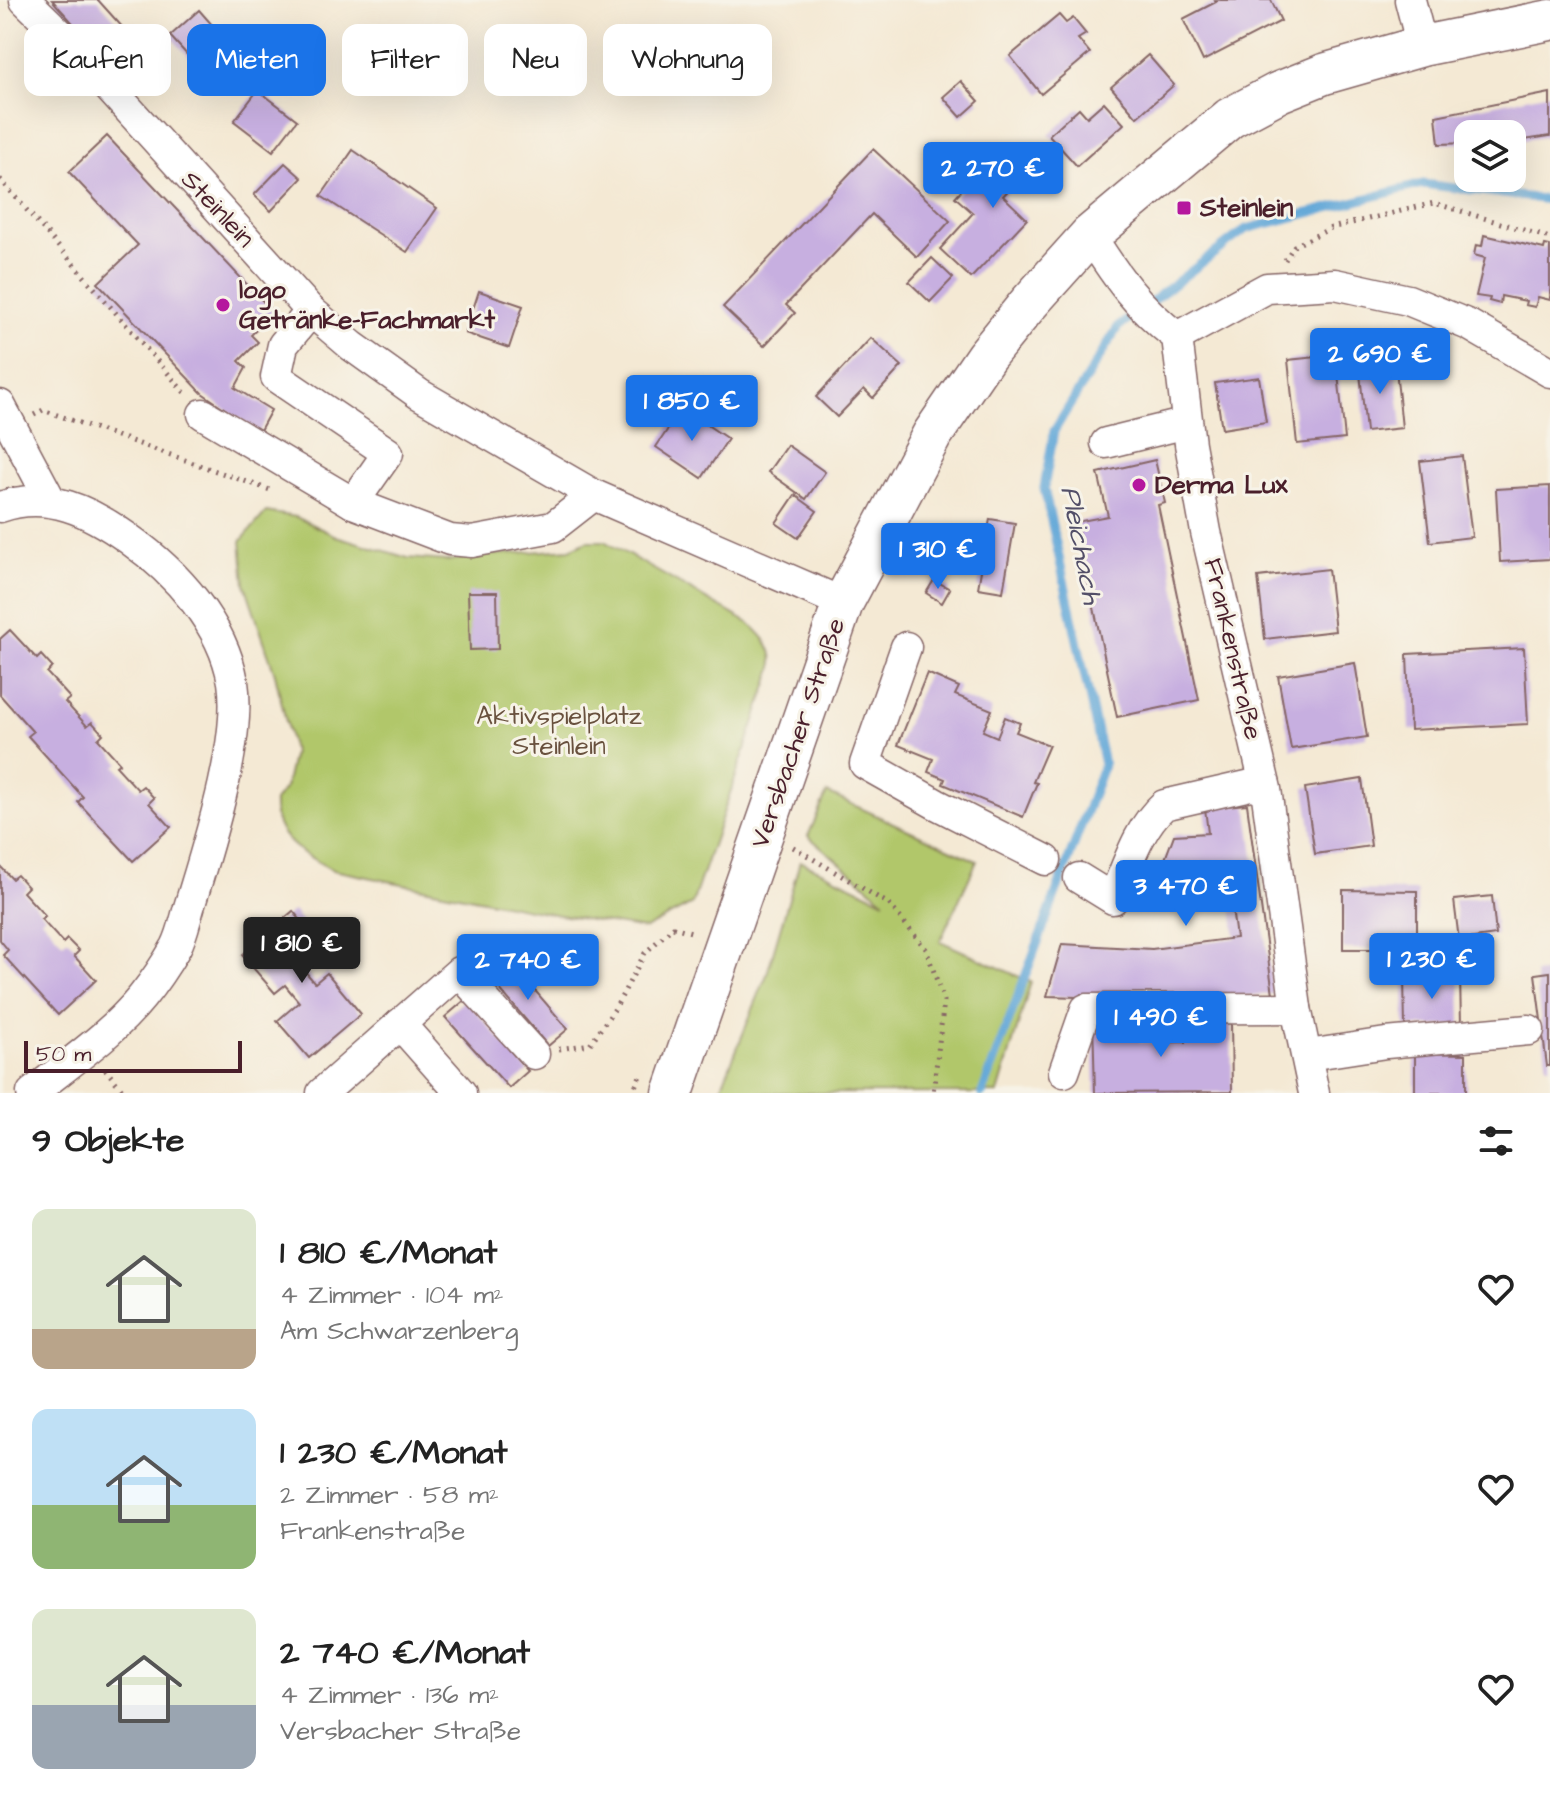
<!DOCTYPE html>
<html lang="de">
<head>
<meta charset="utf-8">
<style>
	:root { --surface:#fff; --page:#f6f6f6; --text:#222; --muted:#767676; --accent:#1a73e8 }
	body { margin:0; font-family:"Architects Daughter",sans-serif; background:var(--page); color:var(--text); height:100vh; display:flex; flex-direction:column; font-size:30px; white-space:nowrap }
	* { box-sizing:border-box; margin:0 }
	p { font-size:26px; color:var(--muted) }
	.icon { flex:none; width:44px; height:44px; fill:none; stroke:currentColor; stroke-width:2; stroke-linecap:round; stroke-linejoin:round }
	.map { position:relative; height:1093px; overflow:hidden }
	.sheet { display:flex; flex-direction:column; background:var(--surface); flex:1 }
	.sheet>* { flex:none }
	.banner { position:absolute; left:24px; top:24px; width:800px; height:72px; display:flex; gap:16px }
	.buttons { position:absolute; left:1454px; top:120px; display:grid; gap:16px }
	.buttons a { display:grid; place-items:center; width:72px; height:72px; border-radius:16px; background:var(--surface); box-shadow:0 8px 32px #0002; font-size:40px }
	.scale { position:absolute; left:24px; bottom:20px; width:218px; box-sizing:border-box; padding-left:8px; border:4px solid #4a1f2b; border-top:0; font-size:22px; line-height:28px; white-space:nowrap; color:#4a1f2b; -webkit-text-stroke:6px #f7f3e8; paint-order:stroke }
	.price { position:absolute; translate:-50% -68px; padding:0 18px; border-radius:8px; background:var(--accent); color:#fff; font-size:26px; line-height:52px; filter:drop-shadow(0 2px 4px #0008) }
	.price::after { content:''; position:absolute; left:50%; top:48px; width:24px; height:18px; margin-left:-12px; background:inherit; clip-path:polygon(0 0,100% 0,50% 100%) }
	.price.active { background:#222; color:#fff }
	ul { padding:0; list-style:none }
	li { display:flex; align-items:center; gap:24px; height:200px; padding:0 32px }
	li span { display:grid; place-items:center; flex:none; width:224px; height:160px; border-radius:16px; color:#555 }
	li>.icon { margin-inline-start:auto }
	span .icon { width:96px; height:96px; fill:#fffc; stroke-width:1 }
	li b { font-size:34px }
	h2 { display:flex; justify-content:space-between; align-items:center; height:96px; padding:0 32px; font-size:34px }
	.pill { padding:0 28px; border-radius:16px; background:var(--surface); box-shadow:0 8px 32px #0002; font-size:28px; line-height:72px }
	.pill.active { background:var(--accent); color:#fff }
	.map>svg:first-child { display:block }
	.green { fill:#b1c76b; stroke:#7e734b; stroke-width:2 }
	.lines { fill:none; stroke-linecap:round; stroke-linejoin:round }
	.stream { stroke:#63a8d8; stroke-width:9 }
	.building { fill:#c7afe0 }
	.minor-casing { stroke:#866666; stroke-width:33 }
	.major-casing { stroke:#866666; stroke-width:43 }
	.path { stroke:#866666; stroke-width:5; stroke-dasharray:2 6; stroke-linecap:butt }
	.minor { stroke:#fff; stroke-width:30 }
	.major { stroke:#fff; stroke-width:40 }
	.poi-dot { fill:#b5179e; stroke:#f7f3e8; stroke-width:3 }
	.labels { text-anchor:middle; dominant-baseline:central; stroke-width:6; stroke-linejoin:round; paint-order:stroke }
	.poi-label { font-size:26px; font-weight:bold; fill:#4a1f2b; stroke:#f7f3e8; text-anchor:start }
	.street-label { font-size:26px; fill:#4a1f2b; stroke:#f7f3e8 }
	.park-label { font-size:26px; fill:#69513e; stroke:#f7f3e8 }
	.water-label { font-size:28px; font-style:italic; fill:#534f68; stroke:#f7f3e8 }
</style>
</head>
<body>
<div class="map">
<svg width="1550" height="1093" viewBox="0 0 1550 1093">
	<rect width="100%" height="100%" fill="#f7f3e8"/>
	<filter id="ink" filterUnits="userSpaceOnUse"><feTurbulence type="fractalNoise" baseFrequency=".0125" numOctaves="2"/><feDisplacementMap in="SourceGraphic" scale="16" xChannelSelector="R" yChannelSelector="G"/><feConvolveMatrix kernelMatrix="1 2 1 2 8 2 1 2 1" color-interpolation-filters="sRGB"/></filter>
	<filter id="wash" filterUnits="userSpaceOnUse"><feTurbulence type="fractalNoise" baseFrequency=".006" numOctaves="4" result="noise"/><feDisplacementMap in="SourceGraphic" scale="32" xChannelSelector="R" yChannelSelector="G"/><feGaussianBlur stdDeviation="1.8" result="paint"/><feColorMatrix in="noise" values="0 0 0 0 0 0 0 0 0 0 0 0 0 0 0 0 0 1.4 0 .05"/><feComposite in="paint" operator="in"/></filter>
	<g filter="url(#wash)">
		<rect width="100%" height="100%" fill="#f4e9d4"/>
		<g class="green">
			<path d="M 266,512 L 296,517 L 336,536 L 408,558 L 447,561 L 475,556 L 570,549 L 587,541 L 604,541 L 750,624 C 765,638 774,647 773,668 L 692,904 L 645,929 L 554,914 L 333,870 C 303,854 272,838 274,801 L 285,788 L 293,752 L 275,674 L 245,584 L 241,541 Z"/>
			<path d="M 827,793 L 977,861 L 940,941 L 1031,982 L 998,1093 L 719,1093 L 766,977 L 800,861 L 885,901 L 808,836 Z"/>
		</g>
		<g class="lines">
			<path class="stream" d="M 982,1093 L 1104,764 L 1044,488 L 1054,431 L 1118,327 L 1246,229 L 1423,184 L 1550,200"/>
		</g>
		<g id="blocks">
			<g class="building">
				<path d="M 52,0 L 98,0 L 125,30 L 100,53 Z"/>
				<path d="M 1215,0 L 1271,0 L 1281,21 L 1203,61 L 1183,19 L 1216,2 Z"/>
				<path d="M 199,10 L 228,43 L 200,69 L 170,36 Z"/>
				<path d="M 1059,15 L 1066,23 L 1073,18 L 1086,34 L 1078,39 L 1090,53 L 1041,94 L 1010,56 Z"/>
				<path d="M 1148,55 L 1174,85 L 1137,117 L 1111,87 Z"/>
				<path d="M 961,81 L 979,101 L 961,117 L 943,97 Z"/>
				<path d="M 258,90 L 297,120 L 273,151 L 234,121 Z"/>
				<path d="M 1550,93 L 1550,136 L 1512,142 L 1512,134 L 1468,134 L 1468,143 L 1439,144 L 1436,116 Z"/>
				<path d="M 1104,102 L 1124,124 L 1077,166 L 1049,135 L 1079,108 L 1087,117 Z"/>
				<path d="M 107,136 L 274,313 L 251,335 L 258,342 L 239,361 L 246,368 L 235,388 L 271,410 L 259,432 L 202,393 L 98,283 L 138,245 L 69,172 Z"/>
				<path d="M 1038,146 L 1059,166 L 1043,184 L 1027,170 L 1003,196 L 1027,219 L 971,278 L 940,249 L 973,213 L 955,197 L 977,173 L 982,178 L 1007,151 L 1022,165 Z"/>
				<path d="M 873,149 L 950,221 L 917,257 L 872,214 L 786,305 L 795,313 L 764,346 L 723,307 Z"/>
				<path d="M 353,150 L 437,208 L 407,252 L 321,196 Z"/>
				<path d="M 285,163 L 302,178 L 271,211 L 254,195 Z"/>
				<path d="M 1484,235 L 1544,249 L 1545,245 L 1550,246 L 1550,300 L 1538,297 L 1535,307 L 1525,305 L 1526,301 L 1501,296 L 1500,304 L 1489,301 L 1490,298 L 1476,296 L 1485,258 L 1474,255 L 1476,245 L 1482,246 Z"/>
				<path d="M 932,258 L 953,278 L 930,302 L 909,282 Z"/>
				<path d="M 479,291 L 523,306 L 509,348 L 465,333 Z"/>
				<path d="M 871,338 L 902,366 L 873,398 L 864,389 L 837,417 L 816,397 Z"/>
				<path d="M 1336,355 L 1345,439 L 1297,444 L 1288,360 Z"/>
				<path d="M 1395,359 L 1402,428 L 1366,432 L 1359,363 Z"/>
				<path d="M 1259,377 L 1266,422 L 1222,429 L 1215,383 Z"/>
				<path d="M 682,408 L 728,439 L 702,478 L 656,447 Z"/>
				<path d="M 787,445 L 825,472 L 806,499 L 768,472 Z"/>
				<path d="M 1462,456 L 1472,537 L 1430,542 L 1420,461 Z"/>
				<path d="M 1155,460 L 1165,503 L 1158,505 L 1199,700 L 1117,717 L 1076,522 L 1108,516 L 1098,473 Z"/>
				<path d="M 1550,486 L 1550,559 L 1500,562 L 1496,489 Z"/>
				<path d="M 795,495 L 817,511 L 798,538 L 776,523 Z"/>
				<path d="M 990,519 L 1015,523 L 1003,592 L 978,588 Z"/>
				<path d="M 1328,569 L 1335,631 L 1265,639 L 1258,577 Z"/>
				<path d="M 934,580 L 950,589 L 942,603 L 926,593 Z"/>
				<path d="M 468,592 L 497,592 L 498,649 L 470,650 Z"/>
				<path d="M 10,630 L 37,659 L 41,655 L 52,667 L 47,673 L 70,698 L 65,702 L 87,726 L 92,722 L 103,734 L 98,739 L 120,763 L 116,766 L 138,790 L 143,786 L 154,798 L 149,803 L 171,827 L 133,861 L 78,802 L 83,797 L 28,736 L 33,732 L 0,695 L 0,639 Z"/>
				<path d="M 1524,648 L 1528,724 L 1410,730 L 1407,654 Z"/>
				<path d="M 1355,663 L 1367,737 L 1291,749 L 1278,676 Z"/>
				<path d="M 927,673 L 959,687 L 955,695 L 992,710 L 983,731 L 997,737 L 1005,717 L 1020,723 L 1016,732 L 1049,745 L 1033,782 L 1037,783 L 1023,817 L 943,784 L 945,779 L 928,772 L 933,759 L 898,745 Z"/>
				<path d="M 1362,779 L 1371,846 L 1315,854 L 1305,788 Z"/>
				<path d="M 1247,804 L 1273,994 L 1170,1000 L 1047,996 L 1062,944 L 1152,949 L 1236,938 L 1232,908 L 1227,908 L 1222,870 L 1208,872 L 1212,904 L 1149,902 L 1174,835 L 1208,833 L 1205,808 Z"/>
				<path d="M 0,866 L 12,879 L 17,875 L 28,887 L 23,892 L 45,916 L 41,919 L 63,943 L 67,939 L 79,951 L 74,956 L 96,980 L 58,1015 L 3,955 L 8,950 L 0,940 Z"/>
				<path d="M 1343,890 L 1417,891 L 1417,949 L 1343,949 Z"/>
				<path d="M 1492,896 L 1496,935 L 1459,940 L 1454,900 Z"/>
				<path d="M 293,911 L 326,950 L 303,969 L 315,983 L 327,973 L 361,1014 L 309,1058 L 277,1021 L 299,1002 L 285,985 L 275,993 L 242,955 Z"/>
				<path d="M 507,958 L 568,1029 L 548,1046 L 488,975 Z"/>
				<path d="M 1550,972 L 1550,1066 L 1547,1066 L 1535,974 Z"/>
				<path d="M 1460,975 L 1461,1025 L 1405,1027 L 1404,977 Z"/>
				<path d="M 465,1000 L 528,1071 L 509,1088 L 445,1017 Z"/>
				<path d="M 1139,1015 L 1140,1042 L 1186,1042 L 1185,1023 L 1231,1022 L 1232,1092 L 1095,1093 L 1093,1017 Z"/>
				<path d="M 1415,1053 L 1466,1054 L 1466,1093 L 1415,1093 Z"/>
			</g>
		</g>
	</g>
	<g filter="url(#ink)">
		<use href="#blocks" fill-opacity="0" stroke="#866666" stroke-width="2"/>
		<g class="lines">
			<defs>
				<g id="minor">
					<path d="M 25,0 L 65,39 L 311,311 L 352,346 L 419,394 L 594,495 L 843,603"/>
					<path d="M 1410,0 L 1422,46"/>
					<path d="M 1090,235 C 1117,278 1137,306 1177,337 L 1190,444 L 1206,532 L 1266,789 L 1296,1008 L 1314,1093"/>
					<path d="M 311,311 L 283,345 L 276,377 L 388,453 L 353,503"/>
					<path d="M 1177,337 L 1267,288 L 1335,284 L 1408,300 L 1469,325 L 1550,372"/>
					<path d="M 0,405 L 51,501"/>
					<path d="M 203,414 L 353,503 L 450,540 L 472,542 L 553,527 L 594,495"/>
					<path d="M 1106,443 L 1187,423"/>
					<path d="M 0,507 C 48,490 90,511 129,539 C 176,572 223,624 233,682 C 242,740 208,845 191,901 C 186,916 183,934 176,947 C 166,964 154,982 142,997 C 112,1034 69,1063 32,1093"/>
					<path d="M 906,647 L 865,764 L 936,804 L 1046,860"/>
					<path d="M 1079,878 L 1113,899 C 1127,867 1138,828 1164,805 L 1264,782"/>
					<path d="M 400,1024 L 461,1093"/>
					<path d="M 1308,1055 L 1386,1043 L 1529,1030"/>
					<path d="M 1064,1072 L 1086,1009 L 1296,1008"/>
					<path d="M 322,1093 L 459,972 L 534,1054"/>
				</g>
				<path id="major" d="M 673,1093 L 843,603 L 932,435 L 986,356 L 1029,303 L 1090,235 L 1230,118 L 1279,92 L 1324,74 L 1422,46 L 1550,20"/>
			</defs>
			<use href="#minor" class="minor-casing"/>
			<use href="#major" class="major-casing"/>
			<g class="path">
				<path d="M 0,179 L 185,393"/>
				<path d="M 1285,260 L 1294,246 L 1331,228 L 1434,203 L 1550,238"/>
				<path d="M 34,415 L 43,410 L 270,490"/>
				<path d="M 793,847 L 889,904 L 926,949 L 944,1001 L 933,1093"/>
				<path d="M 559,1049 L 590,1044 L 616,1007 L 645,953 L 673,927 L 691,932"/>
				<path d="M 105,1069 L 125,1093"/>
				<path d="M 632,1093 L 640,1076"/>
			</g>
			<use href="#minor" class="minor"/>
			<use href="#major" class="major"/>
		</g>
	</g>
	<g class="poi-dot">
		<rect x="1176" y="200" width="16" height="16" rx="4"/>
		<circle cx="223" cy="305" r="8"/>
		<circle cx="1139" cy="485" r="8"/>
	</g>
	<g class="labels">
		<g class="poi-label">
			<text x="1200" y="208">Steinlein</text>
			<text x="239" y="290">logo<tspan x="239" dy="30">Getränke-Fachmarkt</tspan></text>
			<text x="1155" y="485">Derma Lux</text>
		</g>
		<g class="street-label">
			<text transform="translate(218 209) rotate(47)">Steinlein</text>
			<text transform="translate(1233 649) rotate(77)">Frankenstraße</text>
			<text transform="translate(798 733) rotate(-71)">Versbacher Straße</text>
		</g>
		<g class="park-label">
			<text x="559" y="716">Aktivspielplatz<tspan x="559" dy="30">Steinlein</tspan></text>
		</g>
		<g class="water-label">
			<text transform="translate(1081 545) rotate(79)">Pleichach</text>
		</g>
	</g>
</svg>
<div class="buttons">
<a><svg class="icon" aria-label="layers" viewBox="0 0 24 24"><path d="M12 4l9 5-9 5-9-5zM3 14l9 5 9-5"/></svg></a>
</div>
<div class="scale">50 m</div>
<b class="price" style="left:993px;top:210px">2 270 €</b>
<b class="price" style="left:1380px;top:396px">2 690 €</b>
<b class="price" style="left:692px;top:443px">1 850 €</b>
<b class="price" style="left:938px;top:591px">1 310 €</b>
<b class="price" style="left:1186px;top:928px">3 470 €</b>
<b class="price active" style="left:302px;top:985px">1 810 €</b>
<b class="price" style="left:1432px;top:1001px">1 230 €</b>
<b class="price" style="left:528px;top:1002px">2 740 €</b>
<b class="price" style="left:1161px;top:1059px">1 490 €</b>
<div class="banner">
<a class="pill">Kaufen</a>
<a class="pill active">Mieten</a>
<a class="pill">Filter</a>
<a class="pill">Neu</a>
<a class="pill">Wohnung</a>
</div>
</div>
<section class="sheet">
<h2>9 Objekte<svg class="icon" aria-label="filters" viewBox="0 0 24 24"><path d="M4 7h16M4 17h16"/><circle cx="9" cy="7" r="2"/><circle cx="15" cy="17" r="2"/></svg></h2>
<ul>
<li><span style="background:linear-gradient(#dfe7d0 75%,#b9a48a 0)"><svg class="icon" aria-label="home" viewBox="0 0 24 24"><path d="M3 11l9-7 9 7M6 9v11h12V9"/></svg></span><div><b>1 810 €/Monat</b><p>4 Zimmer · 104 m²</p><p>Am Schwarzenberg</p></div><svg class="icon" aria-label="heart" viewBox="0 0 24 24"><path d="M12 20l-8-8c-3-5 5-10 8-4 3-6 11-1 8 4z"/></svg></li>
<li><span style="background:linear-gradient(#bfe0f5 60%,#8fb573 0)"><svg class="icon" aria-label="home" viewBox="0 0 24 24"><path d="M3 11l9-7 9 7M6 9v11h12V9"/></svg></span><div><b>1 230 €/Monat</b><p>2 Zimmer · 58 m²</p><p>Frankenstraße</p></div><svg class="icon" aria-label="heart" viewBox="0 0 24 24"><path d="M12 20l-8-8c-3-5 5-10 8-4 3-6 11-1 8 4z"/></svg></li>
<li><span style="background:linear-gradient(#dfe7d0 60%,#9aa5b1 0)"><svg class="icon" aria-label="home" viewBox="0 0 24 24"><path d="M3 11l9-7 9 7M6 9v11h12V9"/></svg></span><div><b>2 740 €/Monat</b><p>4 Zimmer · 136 m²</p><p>Versbacher Straße</p></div><svg class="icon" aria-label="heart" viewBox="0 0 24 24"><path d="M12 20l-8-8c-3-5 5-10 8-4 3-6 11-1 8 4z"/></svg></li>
</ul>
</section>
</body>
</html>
